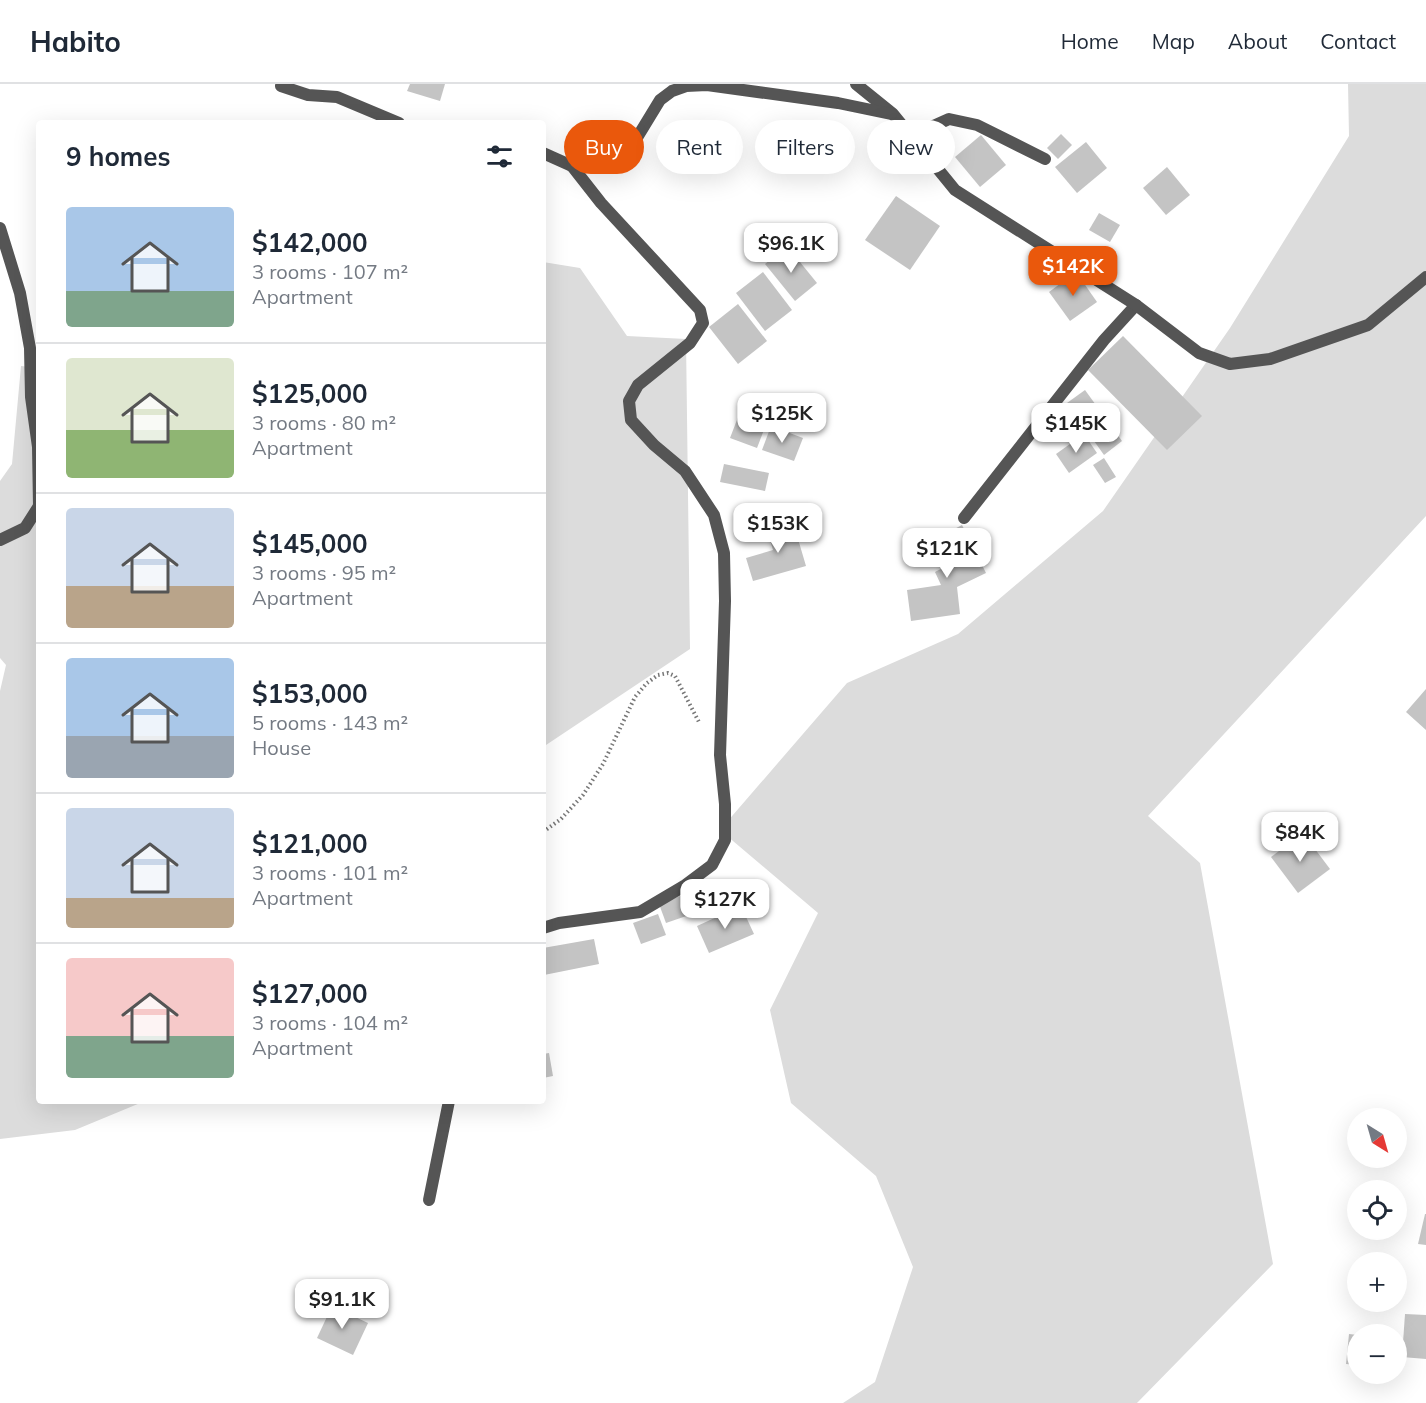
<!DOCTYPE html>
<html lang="en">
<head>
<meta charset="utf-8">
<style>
	:root { --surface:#fff; --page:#f6f6f7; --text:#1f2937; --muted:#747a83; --line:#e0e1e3; --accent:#ea580c }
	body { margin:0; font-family:Mulish,sans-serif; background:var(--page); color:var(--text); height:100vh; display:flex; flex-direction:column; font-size:22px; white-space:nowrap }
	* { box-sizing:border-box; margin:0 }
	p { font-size:20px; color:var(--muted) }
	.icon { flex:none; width:33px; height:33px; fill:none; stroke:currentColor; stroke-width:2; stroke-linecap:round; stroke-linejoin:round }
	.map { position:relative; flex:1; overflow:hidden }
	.side { position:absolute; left:36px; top:36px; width:510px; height:984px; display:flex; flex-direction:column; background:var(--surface); border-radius:6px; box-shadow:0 6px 24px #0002 }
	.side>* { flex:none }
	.banner { position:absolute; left:564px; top:36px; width:570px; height:54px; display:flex; gap:12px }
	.needle { width:39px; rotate:143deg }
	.fabs { position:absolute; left:1347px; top:1024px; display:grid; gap:12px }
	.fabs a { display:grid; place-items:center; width:60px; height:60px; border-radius:50%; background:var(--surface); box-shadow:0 6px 24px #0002; font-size:30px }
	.price { position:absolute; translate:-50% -51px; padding:0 14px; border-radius:12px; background:#fff; color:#222; font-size:20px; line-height:39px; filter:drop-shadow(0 2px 3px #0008) }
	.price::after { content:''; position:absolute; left:50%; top:36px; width:18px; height:14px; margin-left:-9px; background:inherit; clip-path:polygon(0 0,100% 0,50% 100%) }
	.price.current { background:var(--accent); color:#fff }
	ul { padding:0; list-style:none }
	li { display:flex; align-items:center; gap:18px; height:150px; padding:0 30px }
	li+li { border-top:2px solid var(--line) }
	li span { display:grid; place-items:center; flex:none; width:168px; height:120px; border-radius:6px; color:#555 }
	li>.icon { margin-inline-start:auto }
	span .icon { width:72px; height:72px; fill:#fffc; stroke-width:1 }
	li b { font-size:26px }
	h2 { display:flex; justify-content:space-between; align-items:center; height:72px; padding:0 30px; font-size:26px }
	.tag { padding:0 21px; border-radius:27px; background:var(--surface); box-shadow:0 6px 24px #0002; font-size:21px; line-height:54px }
	.tag.current { background:var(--accent); color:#fff }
	header { display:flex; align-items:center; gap:36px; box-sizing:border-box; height:84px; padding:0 30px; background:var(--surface); border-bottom:2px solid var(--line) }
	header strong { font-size:28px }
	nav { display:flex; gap:33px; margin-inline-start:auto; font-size:21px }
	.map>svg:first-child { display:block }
	.green { fill:#dcdcdc }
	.building { fill:#c4c4c4 }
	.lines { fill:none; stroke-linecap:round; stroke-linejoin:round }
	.path { stroke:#777; stroke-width:4; stroke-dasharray:1.5 3; stroke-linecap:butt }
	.lane { stroke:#555; stroke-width:12 }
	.street { stroke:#555; stroke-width:12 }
</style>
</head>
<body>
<header>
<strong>Habito</strong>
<nav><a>Home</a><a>Map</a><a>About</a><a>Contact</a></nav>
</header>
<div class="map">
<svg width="1426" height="1319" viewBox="0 0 1426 1319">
	<rect width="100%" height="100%" fill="#fff"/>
	<g class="green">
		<path d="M 1348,0 L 1426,0 L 1426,432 L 1148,732 L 1200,779 L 1273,1180 L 1137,1319 L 843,1319 L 875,1298 L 913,1183 L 876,1092 L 791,1019 L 770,926 L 818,829 L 720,746 L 847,599 L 958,550 L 1103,427 L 1230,244 L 1349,52 Z"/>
		<path d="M 543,178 L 580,184 L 627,252 L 686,255 L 690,565 L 543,663 Z"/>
		<path d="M 21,282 L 39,284 L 39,1017 L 145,1017 L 75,1046 L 0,1055 L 0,607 L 6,581 L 0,574 L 0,397 L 12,380 Z"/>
	</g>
	<g class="building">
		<path d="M 410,0 L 445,0 L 440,17 L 407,7 Z"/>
		<path d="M 1061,50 L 1072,61 L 1058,75 L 1047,64 Z"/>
		<path d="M 981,51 L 1006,81 L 980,103 L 955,73 Z"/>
		<path d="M 1086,58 L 1107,84 L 1077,109 L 1055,83 Z"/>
		<path d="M 1167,83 L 1190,111 L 1166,131 L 1143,104 Z"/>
		<path d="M 896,112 L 940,142 L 910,186 L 865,156 Z"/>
		<path d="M 1099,129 L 1120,141 L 1110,158 L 1089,146 Z"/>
		<path d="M 787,162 L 817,199 L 795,217 L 765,180 Z"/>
		<path d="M 763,188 L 792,226 L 765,247 L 736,209 Z"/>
		<path d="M 1076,188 L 1097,218 L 1070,237 L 1049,208 Z"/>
		<path d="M 738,220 L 767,257 L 738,280 L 709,243 Z"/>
		<path d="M 1123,252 L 1202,332 L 1167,366 L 1088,286 Z"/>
		<path d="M 1085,306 L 1122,357 L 1104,371 L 1067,319 Z"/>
		<path d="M 740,328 L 767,338 L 757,364 L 730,354 Z"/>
		<path d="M 771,342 L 803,354 L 794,377 L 762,366 Z"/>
		<path d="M 1084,350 L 1097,369 L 1069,389 L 1056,370 Z"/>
		<path d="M 1104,374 L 1116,393 L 1105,399 L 1093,381 Z"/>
		<path d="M 724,380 L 769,389 L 765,407 L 720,398 Z"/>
		<path d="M 793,438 L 806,482 L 753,497 L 746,474 L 773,466 L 767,446 Z"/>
		<path d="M 962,441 L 986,489 L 957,503 L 960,530 L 911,537 L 907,506 L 941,501 L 935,488 L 952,479 L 939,453 Z"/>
		<path d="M 1426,605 L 1426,646 L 1406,628 Z"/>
		<path d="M 1303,749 L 1330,785 L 1298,809 L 1271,773 Z"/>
		<path d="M 688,809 L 695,829 L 666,839 L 659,820 Z"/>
		<path d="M 741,822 L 754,850 L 709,869 L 697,842 Z"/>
		<path d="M 658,830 L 666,851 L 641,860 L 633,839 Z"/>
		<path d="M 594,855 L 599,880 L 544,891 L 543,864 Z"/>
		<path d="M 549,969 L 553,992 L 543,994 L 543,970 Z"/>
		<path d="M 1425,1130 L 1426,1130 L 1426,1161 L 1418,1160 Z"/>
		<path d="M 332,1222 L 368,1239 L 353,1271 L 317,1254 Z"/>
		<path d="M 1405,1230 L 1426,1231 L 1426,1275 L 1402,1273 Z"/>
		<path d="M 1349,1250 L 1358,1251 L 1358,1281 L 1346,1280 Z"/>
	</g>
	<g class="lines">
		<path class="path" d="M 543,748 L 561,735 L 583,711 L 603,680 L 635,613 L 647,599 L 658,591 L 668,589 L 675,592 L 700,640"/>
		<g class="lane">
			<path d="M 911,52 L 949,35 L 977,41 L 1045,75"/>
			<path d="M 964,434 L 1104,256 L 1136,221"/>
		</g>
		<g class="street">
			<path d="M 856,0 L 893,30 L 955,106 L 1136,221 L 1199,269 L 1230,280 L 1270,275 L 1368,241 L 1426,193"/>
			<path d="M 281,2 L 308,11 L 337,13 L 399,39"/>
			<path d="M 543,69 L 572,82 L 609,76 L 622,70 L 635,57 L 660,16 L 672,7 L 686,2 L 707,1 L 838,19 L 891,30"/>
			<path d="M 0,144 L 20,209 L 30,264 L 31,313 L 38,363 L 39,422"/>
			<path d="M 0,456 L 25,444 L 39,422"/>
			<path d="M 543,844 L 559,839 L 640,828 L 684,802 L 712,781 L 725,756 L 725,720 L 720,671 L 725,517 L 724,469 L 714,431 L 685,387 L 654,361 L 631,336 L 629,317 L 638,301 L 690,259 L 703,239 L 700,226 L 601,119 L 572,82"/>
			<path d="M 429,1116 L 449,1017"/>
		</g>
	</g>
</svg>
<div class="fabs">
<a><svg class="needle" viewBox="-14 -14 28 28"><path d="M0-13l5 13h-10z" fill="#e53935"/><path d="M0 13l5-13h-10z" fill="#747a83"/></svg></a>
<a><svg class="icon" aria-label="locate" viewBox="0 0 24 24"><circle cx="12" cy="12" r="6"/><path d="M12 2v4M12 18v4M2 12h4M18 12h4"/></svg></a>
<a>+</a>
<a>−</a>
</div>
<b class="price" style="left:791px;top:190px">$96.1K</b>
<b class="price current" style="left:1073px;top:213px">$142K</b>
<b class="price" style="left:782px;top:360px">$125K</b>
<b class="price" style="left:1076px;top:370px">$145K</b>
<b class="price" style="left:778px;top:470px">$153K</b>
<b class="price" style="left:947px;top:495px">$121K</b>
<b class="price" style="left:1300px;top:779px">$84K</b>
<b class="price" style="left:725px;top:846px">$127K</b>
<b class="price" style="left:342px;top:1246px">$91.1K</b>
<div class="banner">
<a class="tag current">Buy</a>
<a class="tag">Rent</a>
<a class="tag">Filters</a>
<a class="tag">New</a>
</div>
<section class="side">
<h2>9 homes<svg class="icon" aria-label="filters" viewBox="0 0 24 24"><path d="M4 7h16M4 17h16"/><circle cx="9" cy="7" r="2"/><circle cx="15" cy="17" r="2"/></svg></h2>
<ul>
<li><span style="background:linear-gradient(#a9c7e8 70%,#7fa58c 0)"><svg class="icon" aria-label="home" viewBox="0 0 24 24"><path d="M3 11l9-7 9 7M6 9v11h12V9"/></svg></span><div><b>$142,000</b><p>3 rooms · 107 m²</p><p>Apartment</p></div></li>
<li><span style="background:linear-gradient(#dfe7d0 60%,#8fb573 0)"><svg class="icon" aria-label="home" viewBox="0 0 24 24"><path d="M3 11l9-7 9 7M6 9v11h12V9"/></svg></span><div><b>$125,000</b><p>3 rooms · 80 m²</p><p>Apartment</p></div></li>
<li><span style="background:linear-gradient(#c9d6e8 65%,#b9a48a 0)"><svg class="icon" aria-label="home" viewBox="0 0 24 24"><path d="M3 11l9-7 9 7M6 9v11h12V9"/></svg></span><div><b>$145,000</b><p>3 rooms · 95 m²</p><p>Apartment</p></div></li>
<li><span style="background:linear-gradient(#a9c7e8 65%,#9aa5b1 0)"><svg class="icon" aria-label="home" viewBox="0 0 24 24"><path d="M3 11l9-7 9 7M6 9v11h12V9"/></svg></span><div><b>$153,000</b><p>5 rooms · 143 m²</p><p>House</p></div></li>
<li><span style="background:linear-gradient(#c9d6e8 75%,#b9a48a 0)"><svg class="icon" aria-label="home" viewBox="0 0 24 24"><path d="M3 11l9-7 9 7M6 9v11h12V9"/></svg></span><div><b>$121,000</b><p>3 rooms · 101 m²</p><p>Apartment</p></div></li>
<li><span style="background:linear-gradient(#f6c9c9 65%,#7fa58c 0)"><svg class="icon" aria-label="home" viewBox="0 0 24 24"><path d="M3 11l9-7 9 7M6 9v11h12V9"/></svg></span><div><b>$127,000</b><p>3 rooms · 104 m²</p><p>Apartment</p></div></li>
</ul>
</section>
</div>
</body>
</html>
